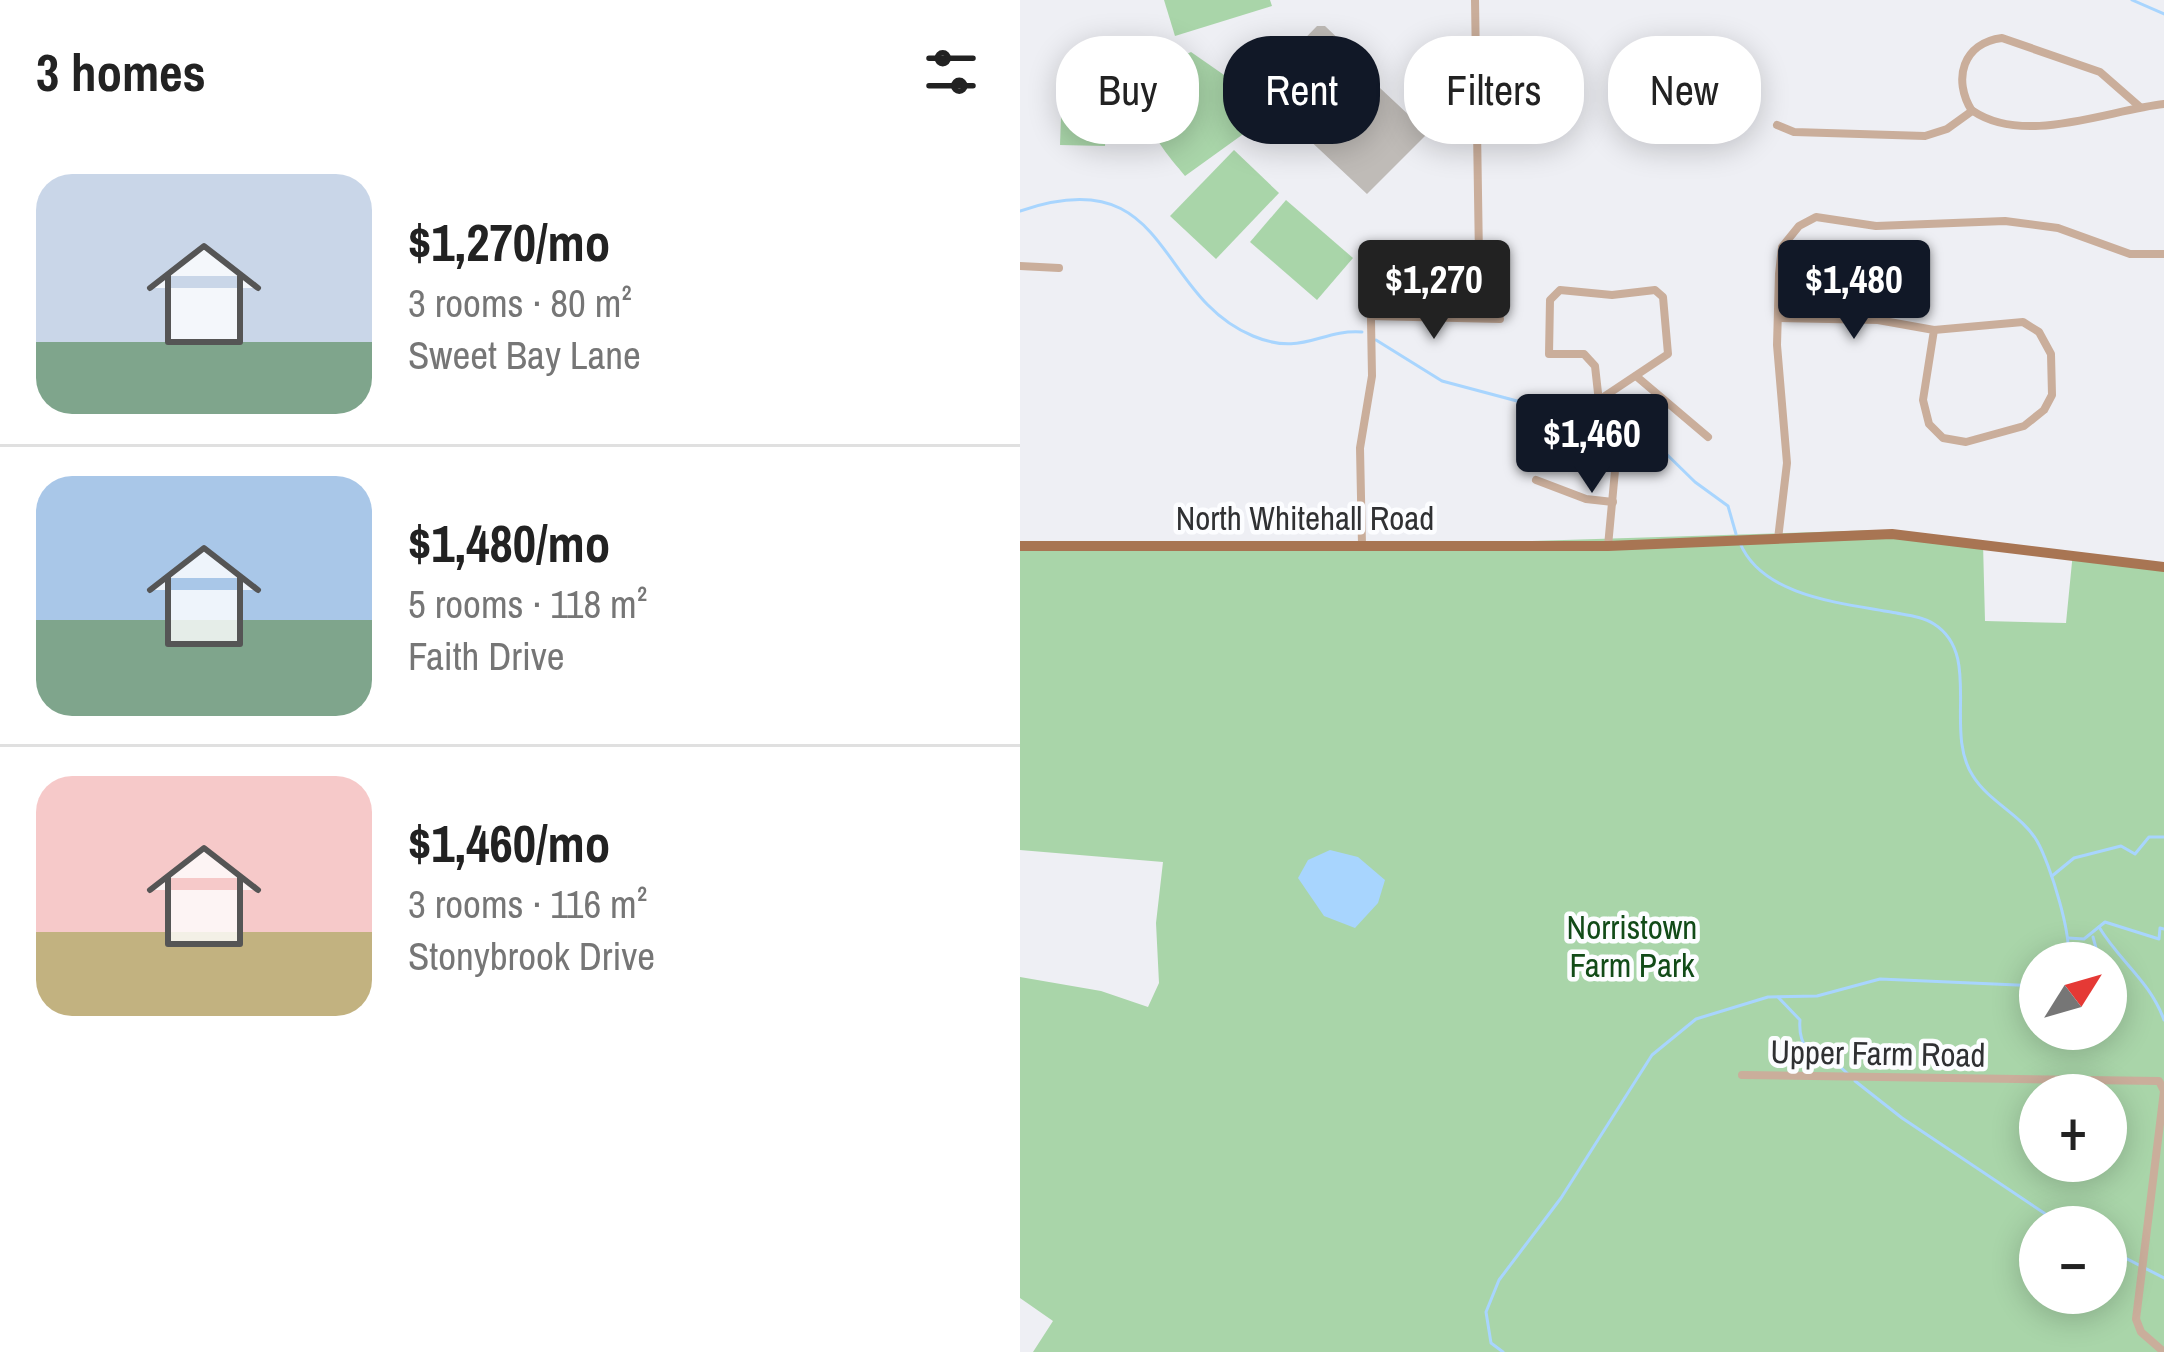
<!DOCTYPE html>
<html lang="en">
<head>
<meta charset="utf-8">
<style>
	:root { --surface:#fff; --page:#f6f6f6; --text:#222; --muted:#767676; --line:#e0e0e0; --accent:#111827 }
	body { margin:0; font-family:"Archivo Narrow",sans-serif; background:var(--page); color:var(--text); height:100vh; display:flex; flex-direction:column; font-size:45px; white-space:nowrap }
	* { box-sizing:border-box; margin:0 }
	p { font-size:39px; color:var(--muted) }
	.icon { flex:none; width:66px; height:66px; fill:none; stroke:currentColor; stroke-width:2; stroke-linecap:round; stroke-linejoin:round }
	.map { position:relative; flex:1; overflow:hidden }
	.panel { display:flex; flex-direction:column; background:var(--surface); width:1020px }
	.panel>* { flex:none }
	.guide { position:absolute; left:36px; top:36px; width:927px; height:108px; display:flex; gap:24px }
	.needle { width:78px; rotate:53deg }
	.controls { position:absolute; left:999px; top:942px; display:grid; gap:24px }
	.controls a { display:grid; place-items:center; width:108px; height:108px; border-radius:50%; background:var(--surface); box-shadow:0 6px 30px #0003; font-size:60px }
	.price { position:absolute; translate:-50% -102px; padding:0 27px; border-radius:12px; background:var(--accent); color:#fff; font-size:39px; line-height:78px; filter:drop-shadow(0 3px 6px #0008) }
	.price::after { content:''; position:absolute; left:50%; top:72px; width:36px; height:27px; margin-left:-18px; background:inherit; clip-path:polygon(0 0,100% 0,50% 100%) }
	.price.active { background:#222; color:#fff }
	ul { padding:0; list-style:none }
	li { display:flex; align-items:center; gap:36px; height:300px; padding:0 36px }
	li+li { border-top:3px solid var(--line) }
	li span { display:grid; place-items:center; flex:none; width:336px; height:240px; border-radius:36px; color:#555 }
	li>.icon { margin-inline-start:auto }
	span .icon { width:144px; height:144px; fill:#fffc; stroke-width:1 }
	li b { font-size:51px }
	h2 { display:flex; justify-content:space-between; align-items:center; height:144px; padding:0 36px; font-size:51px }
	.tag { padding:0 42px; border-radius:48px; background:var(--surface); box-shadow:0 6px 30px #0003; font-size:42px; line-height:108px }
	.tag.active { background:var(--accent); color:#fff }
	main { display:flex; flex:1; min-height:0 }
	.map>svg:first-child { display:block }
	.green { fill:#a9d5a9; fill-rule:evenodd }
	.water { fill:#a8d5fe }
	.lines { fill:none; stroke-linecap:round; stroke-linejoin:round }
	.stream { stroke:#a8d5fe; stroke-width:3 }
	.building { fill:#bfbbb7 }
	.minor { stroke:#caae9b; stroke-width:8 }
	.major { stroke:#a87553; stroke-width:10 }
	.labels { text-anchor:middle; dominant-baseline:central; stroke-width:9; stroke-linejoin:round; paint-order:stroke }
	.street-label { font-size:33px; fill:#303133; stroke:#fcfdff }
	.park-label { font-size:33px; fill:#124b18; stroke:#fcfdff }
</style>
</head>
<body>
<main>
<section class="panel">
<h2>3 homes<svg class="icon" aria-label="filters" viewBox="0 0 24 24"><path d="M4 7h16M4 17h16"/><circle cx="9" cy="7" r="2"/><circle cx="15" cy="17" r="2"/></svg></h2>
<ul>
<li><span style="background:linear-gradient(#c9d6e8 70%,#7fa58c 0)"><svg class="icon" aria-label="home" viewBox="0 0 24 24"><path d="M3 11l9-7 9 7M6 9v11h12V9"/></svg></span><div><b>$1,270/mo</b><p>3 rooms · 80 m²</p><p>Sweet Bay Lane</p></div></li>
<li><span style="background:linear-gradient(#a9c7e8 60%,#7fa58c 0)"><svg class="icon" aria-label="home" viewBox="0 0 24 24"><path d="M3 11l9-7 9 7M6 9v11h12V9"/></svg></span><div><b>$1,480/mo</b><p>5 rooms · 118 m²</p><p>Faith Drive</p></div></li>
<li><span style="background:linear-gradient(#f6c9c9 65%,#c2b280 0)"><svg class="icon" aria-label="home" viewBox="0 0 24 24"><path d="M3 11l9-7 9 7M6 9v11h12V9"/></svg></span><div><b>$1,460/mo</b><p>3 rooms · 116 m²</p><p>Stonybrook Drive</p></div></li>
</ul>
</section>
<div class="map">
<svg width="1144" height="1352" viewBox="0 0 1144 1352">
	<rect width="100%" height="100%" fill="#eeeff4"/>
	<g class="green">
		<path d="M 144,0 L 250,0 L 252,6 L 155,36 Z"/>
		<path d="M 171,52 L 240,100 L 240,122 L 165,176 C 157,166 147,155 140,144 C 122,113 137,65 171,52 Z"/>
		<path d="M 43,60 L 88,61 L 85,146 L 40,145 Z"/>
		<path d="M 214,150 L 259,193 L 196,259 L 150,216 Z"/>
		<path d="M 266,200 L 333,258 L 297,300 L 230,242 Z"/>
		<path d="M 859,530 L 963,543 L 965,621 L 1046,623 L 1053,552 L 1144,569 L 1144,1352 L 13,1352 L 33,1321 L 0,1298 L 0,977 L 81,991 L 128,1007 L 139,983 L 136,923 L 143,862 L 0,850 L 0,541 L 451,543 ZM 1020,963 L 1086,963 L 1086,1029 L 1020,1029 ZM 1020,1095 L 1086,1095 L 1086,1161 L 1020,1161 ZM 1020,1227 L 1086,1227 L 1086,1293 L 1020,1293 Z"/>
	</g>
	<path class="water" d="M 310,850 L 338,857 L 365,880 L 358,903 L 335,928 L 304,916 L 278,878 L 288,860 Z"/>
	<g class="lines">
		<g class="stream">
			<path d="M 1112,0 L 1144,14"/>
			<path d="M 0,211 C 151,159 134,295 233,336 C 283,357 300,329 342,332"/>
			<path d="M 356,340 L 422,381 L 628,436 L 675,482 L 708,506 L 716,534"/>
			<path d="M 720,543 C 742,596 820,603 871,612 C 885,615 902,616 914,624 C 963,655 923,731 953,776 C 969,802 1002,815 1017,841 C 1029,861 1056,944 1046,963"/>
			<path d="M 1032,876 L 1054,858 L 1101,846 L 1115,854 L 1129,837 L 1144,837"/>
			<path d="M 1079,927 C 1100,962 1130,981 1144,1020"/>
			<path d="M 1073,937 L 1080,963"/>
			<path d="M 1048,938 L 1064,939 L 1085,922 L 1139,939 L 1140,928 L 1144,929"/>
			<path d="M 1086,986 L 1090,993"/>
			<path d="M 758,997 L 780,1020 C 778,1044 790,1061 815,1062 L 828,1074"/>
			<path d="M 835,1081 L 882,1118 L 1045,1227"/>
			<path d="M 1086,1248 L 1144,1278"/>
			<path d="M 483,1352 L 471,1343 L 466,1312 L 479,1280 L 541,1198 L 632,1055 L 676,1019 L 748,997 L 797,996 L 860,979 L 1020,986"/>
		</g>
	</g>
	<path class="building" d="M 297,26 L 305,26 L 328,48 L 328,56 L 298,87 L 316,104 L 344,73 L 408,133 L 347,194 L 284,135 L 293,126 L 268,101 L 262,107 L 248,96 L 253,89 L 236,72 L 254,54 L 266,58 Z"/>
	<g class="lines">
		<g class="minor">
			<path d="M 952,111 C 932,79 943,43 982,38 L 1080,72 L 1120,107"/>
			<path d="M 953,111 C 1005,146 1088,110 1144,104"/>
			<path d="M 757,125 L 774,132 L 905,136 L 927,129 L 952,111"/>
			<path d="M 0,266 L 39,268"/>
			<path d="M 351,316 L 480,319"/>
			<path d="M 759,318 L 858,320 L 914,330 L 1003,322 L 1019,332 L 1031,354 L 1032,395 L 1024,410 L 1004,426 L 946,442 L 923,438 L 909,424 L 903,400 L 914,330"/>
			<path d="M 616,376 L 688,437"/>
			<path d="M 579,400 L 648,354 L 643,297 L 635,290 L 592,295 L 540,290 L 530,300 L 529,354 L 564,354 L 575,366 L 581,420 L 596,460 L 588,546"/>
			<path d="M 516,480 L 566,499 L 593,502"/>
			<path d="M 758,539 L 767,463 L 757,345 L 759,274 L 762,247 L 779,226 L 796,217 L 856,226 L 985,221 L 1038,228 L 1110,254 L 1144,254"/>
			<path d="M 342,545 L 340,448 L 352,376 L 350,265 L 459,258 L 455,0"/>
			<path d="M 722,1075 L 1139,1081 L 1144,1091 L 1116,1319 L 1121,1332 L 1144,1352"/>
		</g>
		<path class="major" d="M 0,546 L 588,546 L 872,534 L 1144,567"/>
	</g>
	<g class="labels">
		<g class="street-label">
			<text x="285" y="518">North Whitehall Road</text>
			<text transform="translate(858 1053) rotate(1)">Upper Farm Road</text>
		</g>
		<g class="park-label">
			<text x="612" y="927">Norristown<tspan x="612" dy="38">Farm Park</tspan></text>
		</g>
	</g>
</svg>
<div class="controls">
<a><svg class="needle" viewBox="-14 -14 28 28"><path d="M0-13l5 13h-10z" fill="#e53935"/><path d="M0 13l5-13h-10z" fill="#767676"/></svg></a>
<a>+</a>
<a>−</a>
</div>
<b class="price active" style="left:414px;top:342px">$1,270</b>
<b class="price" style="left:834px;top:342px">$1,480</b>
<b class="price" style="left:572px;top:496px">$1,460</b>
<div class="guide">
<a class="tag">Buy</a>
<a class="tag active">Rent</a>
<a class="tag">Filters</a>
<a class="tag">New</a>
</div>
</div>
</main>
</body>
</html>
